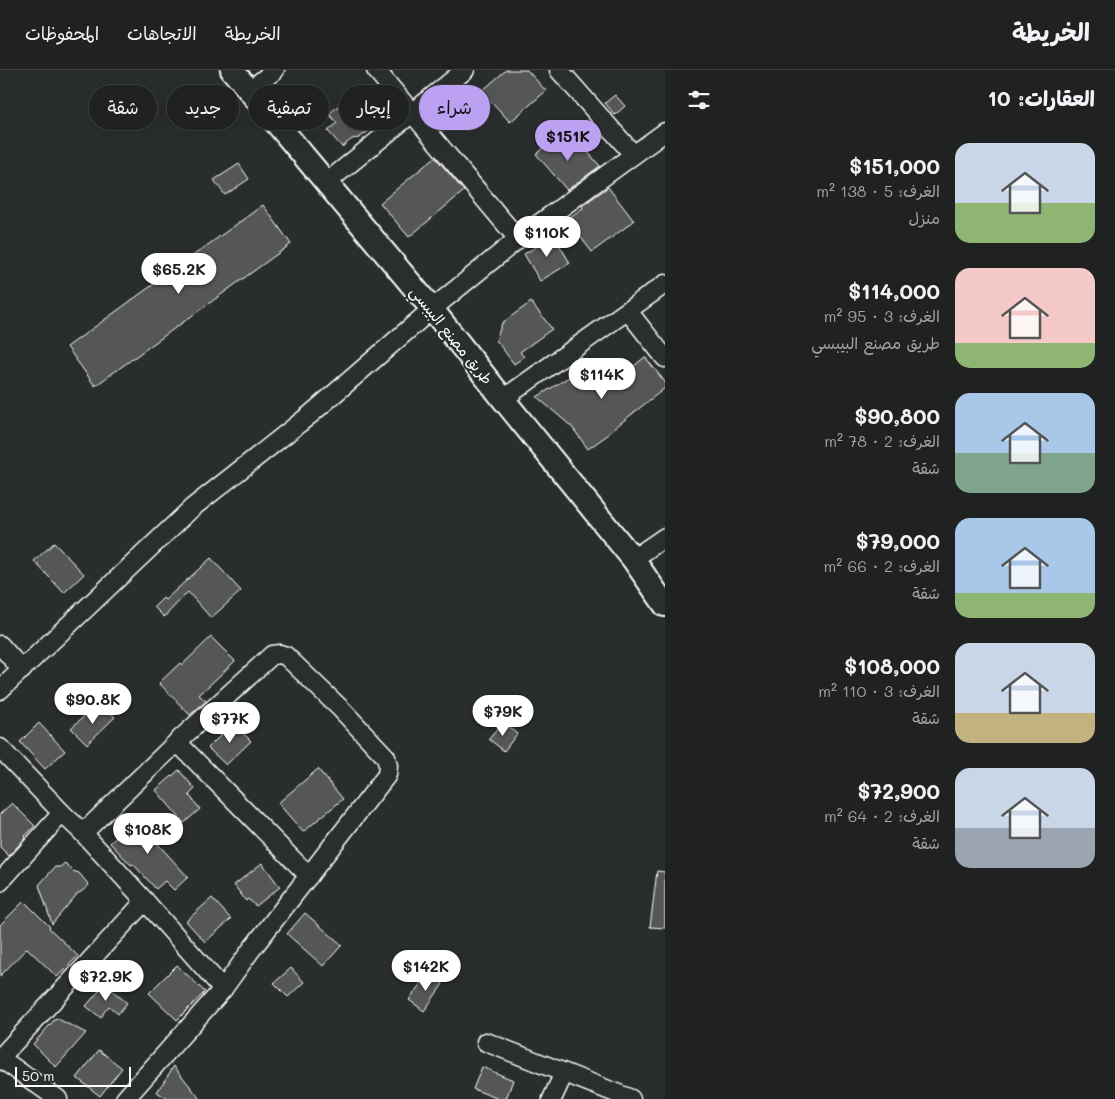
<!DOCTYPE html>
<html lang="ar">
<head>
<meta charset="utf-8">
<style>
	:root { --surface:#202222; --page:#2d2f2f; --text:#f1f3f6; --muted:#a2a4a5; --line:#3d3f40; --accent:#bca0f2 }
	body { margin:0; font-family:Mali,"Playpen Sans Arabic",sans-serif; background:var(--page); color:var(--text); direction:rtl; height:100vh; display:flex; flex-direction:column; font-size:19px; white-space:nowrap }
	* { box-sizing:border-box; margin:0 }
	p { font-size:16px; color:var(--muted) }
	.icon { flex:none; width:28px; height:28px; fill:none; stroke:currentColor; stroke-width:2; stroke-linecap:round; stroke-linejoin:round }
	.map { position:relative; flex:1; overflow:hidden; direction:ltr }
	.details { display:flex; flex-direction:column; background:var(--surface); width:450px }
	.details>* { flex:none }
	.banner { position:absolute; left:15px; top:15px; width:475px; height:45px; direction:rtl; display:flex; gap:10px }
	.scale { position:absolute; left:15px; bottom:12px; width:116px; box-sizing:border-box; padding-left:5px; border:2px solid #fff; border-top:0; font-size:14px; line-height:18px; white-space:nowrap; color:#fff; -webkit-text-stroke:4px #2a2d2e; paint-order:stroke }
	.price { position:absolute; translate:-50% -42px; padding:0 11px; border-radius:18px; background:#fff; color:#222; font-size:16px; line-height:32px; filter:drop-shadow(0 1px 2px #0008) }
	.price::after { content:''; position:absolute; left:50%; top:30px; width:15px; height:11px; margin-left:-8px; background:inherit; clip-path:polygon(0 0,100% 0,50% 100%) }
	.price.current { background:var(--accent); color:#111 }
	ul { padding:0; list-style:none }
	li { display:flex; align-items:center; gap:15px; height:125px; padding:0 20px }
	li span { display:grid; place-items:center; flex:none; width:140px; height:100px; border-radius:15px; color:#555 }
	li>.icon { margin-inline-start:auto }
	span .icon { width:60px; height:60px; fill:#fffc; stroke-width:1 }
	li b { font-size:21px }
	h2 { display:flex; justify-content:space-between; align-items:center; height:60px; padding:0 20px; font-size:21px }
	.chip { padding:0 18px; border-radius:22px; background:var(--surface); box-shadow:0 5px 20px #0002,0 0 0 1px var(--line); font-size:18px; line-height:45px }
	.chip.current { background:var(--accent); color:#111 }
	header { display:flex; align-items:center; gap:30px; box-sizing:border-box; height:70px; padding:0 25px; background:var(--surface); border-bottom:1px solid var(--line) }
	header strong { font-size:24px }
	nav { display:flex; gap:28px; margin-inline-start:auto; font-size:18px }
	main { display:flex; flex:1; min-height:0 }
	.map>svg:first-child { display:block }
	.building { fill:#555758; stroke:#fff }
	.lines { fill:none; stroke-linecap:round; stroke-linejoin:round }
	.minor-casing { stroke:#fff; stroke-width:21 }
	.major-casing { stroke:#fff; stroke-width:26 }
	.minor { stroke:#2a2d2e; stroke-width:18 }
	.major { stroke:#2a2d2e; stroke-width:22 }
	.labels { text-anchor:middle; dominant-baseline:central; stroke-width:4; stroke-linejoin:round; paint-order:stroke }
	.street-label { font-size:15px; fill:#fff; stroke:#2a2d2e }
</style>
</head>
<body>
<header>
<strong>الخريطة</strong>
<nav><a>الخريطة</a><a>الاتجاهات</a><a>المحفوظات</a></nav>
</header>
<main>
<section class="details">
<h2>العقارات: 10<svg class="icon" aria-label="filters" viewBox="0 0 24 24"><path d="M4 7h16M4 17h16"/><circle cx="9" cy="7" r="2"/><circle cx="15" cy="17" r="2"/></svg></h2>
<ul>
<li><span style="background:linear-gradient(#c9d6e8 60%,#8fb573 0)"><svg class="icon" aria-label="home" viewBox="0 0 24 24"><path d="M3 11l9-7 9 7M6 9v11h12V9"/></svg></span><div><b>$151,000</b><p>الغرف: 5 · 138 m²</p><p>منزل</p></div></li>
<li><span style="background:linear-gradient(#f6c9c9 75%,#8fb573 0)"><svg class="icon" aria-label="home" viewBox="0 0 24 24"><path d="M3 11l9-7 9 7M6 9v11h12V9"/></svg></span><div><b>$114,000</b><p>الغرف: 3 · 95 m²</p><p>طريق مصنع البيبسي</p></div></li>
<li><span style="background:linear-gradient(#a9c7e8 60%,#7fa58c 0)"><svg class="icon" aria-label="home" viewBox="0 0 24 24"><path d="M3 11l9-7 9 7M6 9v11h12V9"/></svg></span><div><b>$90,800</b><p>الغرف: 2 · 78 m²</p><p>شقة</p></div></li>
<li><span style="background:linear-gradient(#a9c7e8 75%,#8fb573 0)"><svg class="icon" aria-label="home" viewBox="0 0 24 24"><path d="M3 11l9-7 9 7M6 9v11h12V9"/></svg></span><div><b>$79,000</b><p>الغرف: 2 · 66 m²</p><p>شقة</p></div></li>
<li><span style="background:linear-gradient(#c9d6e8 70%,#c2b280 0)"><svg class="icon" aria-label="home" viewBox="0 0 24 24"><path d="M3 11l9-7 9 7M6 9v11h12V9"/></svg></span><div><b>$108,000</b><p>الغرف: 3 · 110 m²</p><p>شقة</p></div></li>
<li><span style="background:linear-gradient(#c9d6e8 60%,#9aa5b1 0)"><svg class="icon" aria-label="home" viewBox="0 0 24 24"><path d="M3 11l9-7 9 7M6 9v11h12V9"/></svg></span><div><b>$72,900</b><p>الغرف: 2 · 64 m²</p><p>شقة</p></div></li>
</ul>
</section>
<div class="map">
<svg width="665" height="1029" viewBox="0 0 665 1029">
	<rect width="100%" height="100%" fill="#2a2d2e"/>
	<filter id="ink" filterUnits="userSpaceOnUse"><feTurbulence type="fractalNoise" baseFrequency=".02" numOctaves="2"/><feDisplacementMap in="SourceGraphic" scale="10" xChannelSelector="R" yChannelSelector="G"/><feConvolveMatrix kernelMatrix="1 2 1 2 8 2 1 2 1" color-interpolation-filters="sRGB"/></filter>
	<g filter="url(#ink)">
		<g class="building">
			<path d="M 506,0 L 527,0 L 546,21 L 510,52 L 482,21 Z"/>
			<path d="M 372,24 L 392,46 L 376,58 L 374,57 L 359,68 L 352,69 L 342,77 L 328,61 L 337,53 L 329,44 L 347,28 L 356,38 Z"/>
			<path d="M 615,25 L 625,36 L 615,45 L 605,33 Z"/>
			<path d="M 574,66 L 600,96 L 567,120 L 536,84 L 553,69 L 560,77 Z"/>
			<path d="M 435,87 L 464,121 L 409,167 L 380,133 Z"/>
			<path d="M 239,94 L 249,109 L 225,125 L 214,110 Z"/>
			<path d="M 608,117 L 634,151 L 592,182 L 567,149 L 583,138 L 582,136 Z"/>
			<path d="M 263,135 L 291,174 L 95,316 L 67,277 Z"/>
			<path d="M 554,166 L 570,193 L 540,211 L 524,184 Z"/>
			<path d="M 531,232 L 552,259 L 520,282 L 524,287 L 514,294 L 496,270 L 502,253 Z"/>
			<path d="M 645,287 L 665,312 L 665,318 L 608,363 L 609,364 L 588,379 L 572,357 L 537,327 L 588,295 L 604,320 Z"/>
			<path d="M 54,473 L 84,504 L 64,523 L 34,491 Z"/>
			<path d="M 211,488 L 241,521 L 211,548 L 188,522 L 164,547 L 154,537 L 163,528 L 165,530 Z"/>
			<path d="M 211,567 L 235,591 L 199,625 L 206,631 L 190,645 L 159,613 L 180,593 L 182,595 Z"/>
			<path d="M 104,636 L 115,647 L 87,674 L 71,658 L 89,642 L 93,647 Z"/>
			<path d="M 503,652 L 517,664 L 504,681 L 489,669 Z"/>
			<path d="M 39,653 L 65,681 L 45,699 L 20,672 Z"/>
			<path d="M 233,653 L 251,671 L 226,695 L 208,678 Z"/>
			<path d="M 318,699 L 343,729 L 303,762 L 278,733 Z"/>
			<path d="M 179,700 L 195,719 L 189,725 L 200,739 L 184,753 L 156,720 Z"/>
			<path d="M 12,733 L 35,756 L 24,767 L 25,768 L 9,786 L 0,777 L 0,744 Z"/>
			<path d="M 139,746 L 160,768 L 156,772 L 188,807 L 174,820 L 165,811 L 156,819 L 133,794 L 131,795 L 110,773 Z"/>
			<path d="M 65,793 L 73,801 L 79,803 L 89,815 L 81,822 L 78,823 L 52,854 L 39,815 L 55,797 L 60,797 Z"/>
			<path d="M 262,793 L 280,817 L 256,836 L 248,829 L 246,831 L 234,815 Z"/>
			<path d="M 657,801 L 665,802 L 665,858 L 650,857 Z"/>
			<path d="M 212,828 L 231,849 L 205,872 L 186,851 Z"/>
			<path d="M 24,831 L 50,857 L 49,858 L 78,886 L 57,907 L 27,878 L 0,906 L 0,855 Z"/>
			<path d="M 305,843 L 342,875 L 323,896 L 287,864 Z"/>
			<path d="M 177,895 L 205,922 L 177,950 L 149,923 Z"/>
			<path d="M 291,898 L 304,912 L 288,927 L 274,913 Z"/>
			<path d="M 428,903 L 443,914 L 424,941 L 409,930 Z"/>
			<path d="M 105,914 L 127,933 L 118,944 L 109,936 L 104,942 L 101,948 L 86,936 Z"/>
			<path d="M 56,948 L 86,963 L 56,997 L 33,974 Z"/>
			<path d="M 99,980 L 122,998 L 100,1026 L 77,1008 Z"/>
			<path d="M 174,996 L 200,1029 L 168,1029 L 157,1022 Z"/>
			<path d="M 482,997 L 513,1010 L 506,1029 L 499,1029 L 473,1019 Z"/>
		</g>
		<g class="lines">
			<defs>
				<g id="minor">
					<path d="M 376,0 L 518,169"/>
					<path d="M 559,0 L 633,84"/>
					<path d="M 249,21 L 275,0"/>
					<path d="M 326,113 L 465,0"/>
					<path d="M 628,241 L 665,288"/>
					<path d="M 503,329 L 665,214"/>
					<path d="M 633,489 L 665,467"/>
					<path d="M 0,575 L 22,600"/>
					<path d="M 0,620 L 192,438 L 311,344 L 432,239 L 518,169 L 665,62"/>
					<path d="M 177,672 L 309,806"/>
					<path d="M 0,678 L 62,743 L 83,763 L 145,831 L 223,919"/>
					<path d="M 83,763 L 177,672 L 272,585 L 280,584 L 286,586 L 341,639 L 386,687 L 388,696 L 387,705 L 251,880 L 223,919 L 125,1029"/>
					<path d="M 0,812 L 62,743"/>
					<path d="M 486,972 L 631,1029"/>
					<path d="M 0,988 L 145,831"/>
					<path d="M 0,988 L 58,1029"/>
					<path d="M 552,1029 L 564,1003"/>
				</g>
				<path id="major" d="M 232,0 L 432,239 L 503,329 L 633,489 L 665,535"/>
			</defs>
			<use href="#minor" class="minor-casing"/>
			<use href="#major" class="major-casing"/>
			<use href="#minor" class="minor"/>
			<use href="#major" class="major"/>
		</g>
	</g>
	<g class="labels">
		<g class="street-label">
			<text transform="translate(452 265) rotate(51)">طريق مصنع البيبسي</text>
		</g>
	</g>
</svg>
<div class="scale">50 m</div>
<b class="price current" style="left:568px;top:92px">$151K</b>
<b class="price" style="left:547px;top:188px">$110K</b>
<b class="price" style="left:179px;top:225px">$65.2K</b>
<b class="price" style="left:602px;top:330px">$114K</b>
<b class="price" style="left:93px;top:655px">$90.8K</b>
<b class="price" style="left:503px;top:667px">$79K</b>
<b class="price" style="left:230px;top:674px">$77K</b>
<b class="price" style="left:148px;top:785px">$108K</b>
<b class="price" style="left:426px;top:922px">$142K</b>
<b class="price" style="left:106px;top:932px">$72.9K</b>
<div class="banner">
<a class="chip current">شراء</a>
<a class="chip">إيجار</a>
<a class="chip">تصفية</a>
<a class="chip">جديد</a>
<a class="chip">شقة</a>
</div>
</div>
</main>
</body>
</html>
